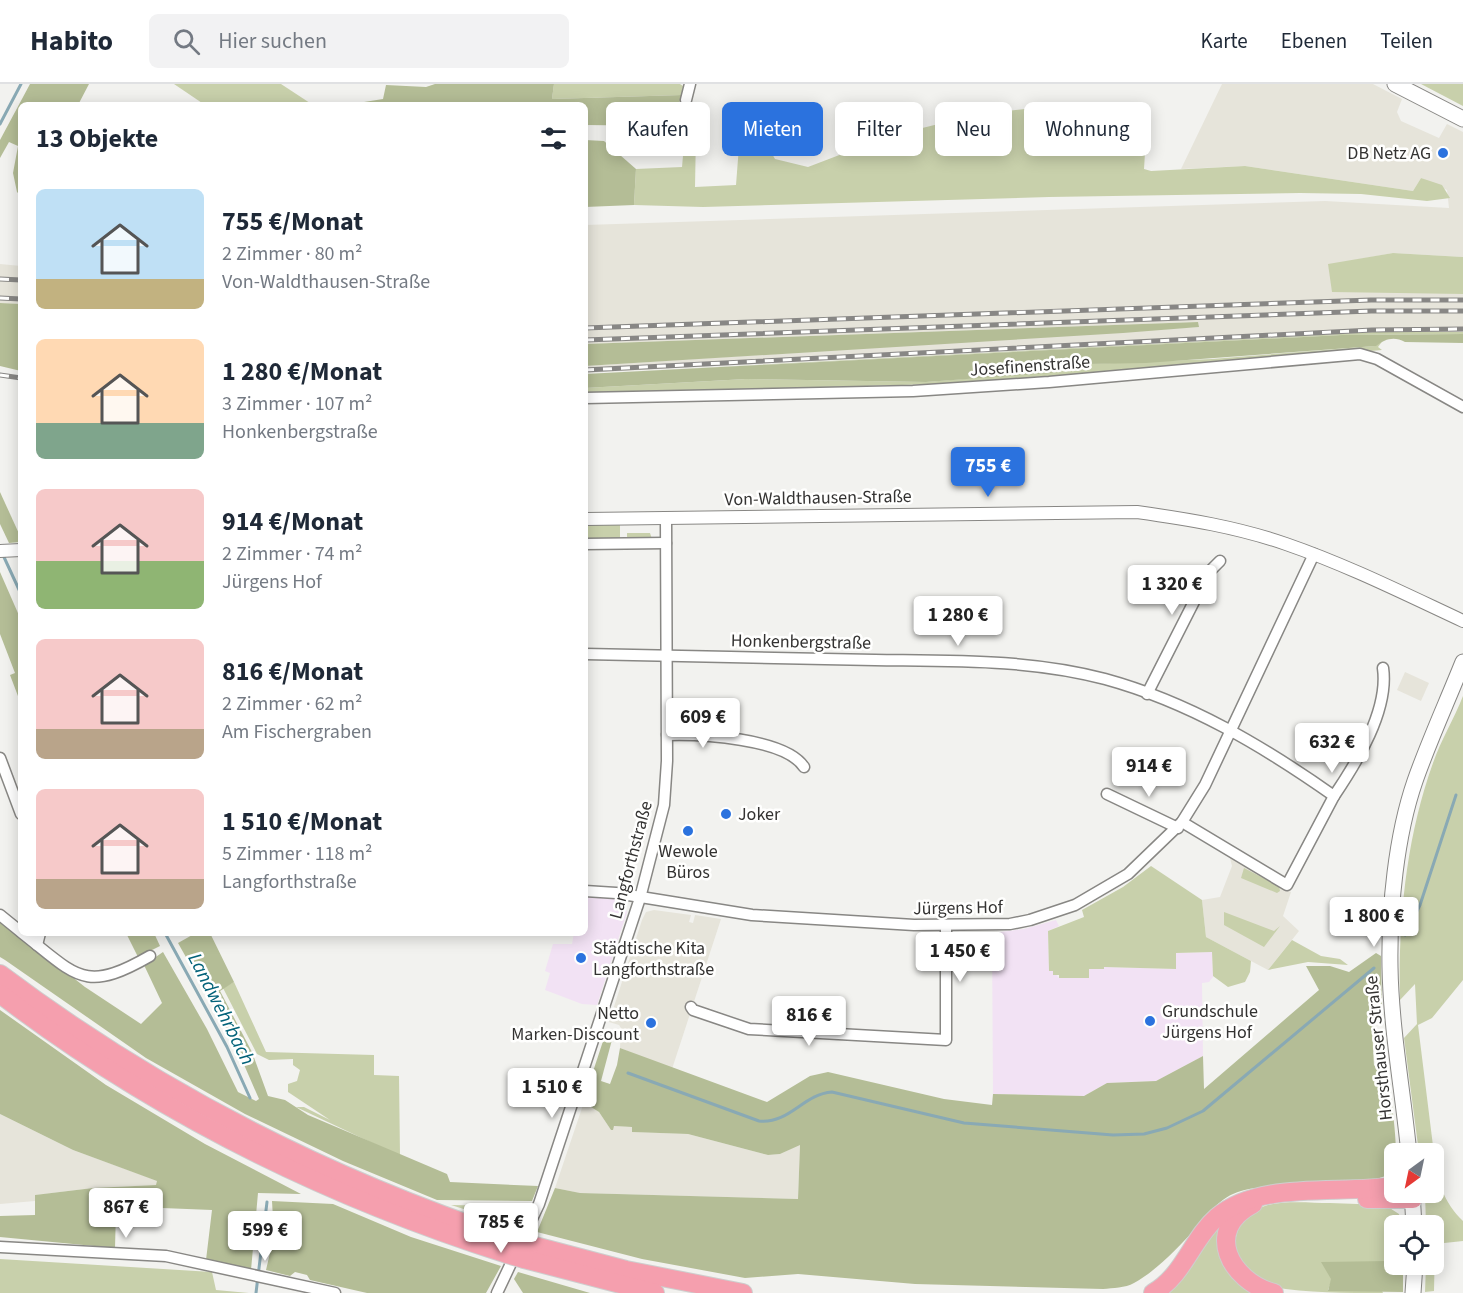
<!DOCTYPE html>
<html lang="de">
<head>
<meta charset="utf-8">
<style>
	:root { --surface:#fff; --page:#f2f2f3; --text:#1f2937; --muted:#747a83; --line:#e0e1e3; --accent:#2b72de }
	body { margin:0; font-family:"Source Sans 3",sans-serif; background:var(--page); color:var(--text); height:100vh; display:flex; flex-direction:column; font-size:22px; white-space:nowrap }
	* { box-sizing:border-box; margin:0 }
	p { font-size:20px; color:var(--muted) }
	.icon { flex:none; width:33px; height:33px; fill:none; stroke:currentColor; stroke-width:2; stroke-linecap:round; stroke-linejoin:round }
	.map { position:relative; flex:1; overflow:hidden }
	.panel { position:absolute; left:18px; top:18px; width:570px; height:834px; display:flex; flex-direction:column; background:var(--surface); border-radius:9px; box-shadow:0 3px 15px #0003 }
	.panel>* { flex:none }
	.top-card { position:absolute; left:606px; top:18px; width:570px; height:54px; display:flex; gap:12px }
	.needle { width:39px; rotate:213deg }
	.buttons { position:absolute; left:1384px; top:1059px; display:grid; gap:12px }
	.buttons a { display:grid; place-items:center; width:60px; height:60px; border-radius:9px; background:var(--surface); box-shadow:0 3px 15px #0003; font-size:30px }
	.price { position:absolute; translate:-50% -51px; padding:0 14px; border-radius:6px; background:#fff; color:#222; font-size:20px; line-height:39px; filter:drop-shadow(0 2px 3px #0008) }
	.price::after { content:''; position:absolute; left:50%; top:36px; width:18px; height:14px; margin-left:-9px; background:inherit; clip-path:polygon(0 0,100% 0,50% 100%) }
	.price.selected { background:var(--accent); color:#fff }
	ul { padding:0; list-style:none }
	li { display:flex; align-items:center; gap:18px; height:150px; padding:0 18px }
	li span { display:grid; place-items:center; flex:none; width:168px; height:120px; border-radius:9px; color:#555 }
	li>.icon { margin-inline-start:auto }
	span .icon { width:72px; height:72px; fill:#fffc; stroke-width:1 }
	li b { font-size:26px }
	h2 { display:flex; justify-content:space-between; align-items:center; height:72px; padding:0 18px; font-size:26px }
	.chip { padding:0 21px; border-radius:9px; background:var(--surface); box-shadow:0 3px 15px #0003; font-size:21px; line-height:54px }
	.chip.selected { background:var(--accent); color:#fff }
	header { display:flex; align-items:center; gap:36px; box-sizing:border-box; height:84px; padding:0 30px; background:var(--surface); border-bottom:2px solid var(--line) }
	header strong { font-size:28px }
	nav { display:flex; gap:33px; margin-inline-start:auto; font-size:21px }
	.search { width:420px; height:54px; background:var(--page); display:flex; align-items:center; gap:15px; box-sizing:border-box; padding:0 21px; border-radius:9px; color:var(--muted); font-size:22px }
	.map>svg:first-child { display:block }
	.built { fill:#e6e4da }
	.education { fill:#f2e2f4 }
	.green { fill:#c8d0ab }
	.forest { fill:#b4bd96 }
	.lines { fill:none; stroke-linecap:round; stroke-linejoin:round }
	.stream { stroke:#89a9b4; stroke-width:3 }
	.minor-casing { stroke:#888784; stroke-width:13 }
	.tertiary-casing { stroke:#888784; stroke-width:14 }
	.secondary-casing { stroke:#888784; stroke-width:17 }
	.motorway-casing { stroke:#cecece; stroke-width:20 }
	.minor { stroke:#fff; stroke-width:10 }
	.tertiary { stroke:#fff; stroke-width:12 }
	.secondary { stroke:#fff; stroke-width:15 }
	.motorway { stroke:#f59fae; stroke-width:18 }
	.rail-casing { stroke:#888785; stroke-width:5 }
	.rail { stroke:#fffffe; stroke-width:3; stroke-dasharray:9; stroke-linecap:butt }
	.motorway-bridge-casing { stroke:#cecece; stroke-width:20; stroke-linecap:butt }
	.motorway-bridge { stroke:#f59fae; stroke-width:18 }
	.poi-dot { fill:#2b72de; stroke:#fffffe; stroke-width:2 }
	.labels { text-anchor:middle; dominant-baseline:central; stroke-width:5; stroke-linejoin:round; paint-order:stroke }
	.poi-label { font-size:18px; fill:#343332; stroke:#fffffe; text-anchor:start }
	.street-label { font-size:18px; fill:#343332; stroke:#fffffe }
	.water-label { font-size:20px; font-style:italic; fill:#026279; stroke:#fffffe }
</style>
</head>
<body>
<header>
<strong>Habito</strong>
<div class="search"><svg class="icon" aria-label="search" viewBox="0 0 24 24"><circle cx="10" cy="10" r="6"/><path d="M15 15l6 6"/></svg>Hier suchen</div>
<nav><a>Karte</a><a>Ebenen</a><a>Teilen</a></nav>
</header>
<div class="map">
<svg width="1463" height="1209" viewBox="0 0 1463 1209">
	<rect width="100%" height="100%" fill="#f2f2ef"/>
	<g class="built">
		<path d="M 1222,0 L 1373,0 L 1402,15 L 1397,28 L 1401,37 L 1439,54 L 1447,40 L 1463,48 L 1463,173 L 1393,169 L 1328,181 L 1418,207 L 1463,210 L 1463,248 L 1287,252 L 585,289 L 585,282 L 1198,243 L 1198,238 L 585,260 L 585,141 L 1325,117 L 1449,124 L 1447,106 L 1421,94 L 1413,107 L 1245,82 L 1181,85 Z"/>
		<path d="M 0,180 L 21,182 L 21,220 L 0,219 Z"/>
		<path d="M 1405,588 L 1429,599 L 1421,617 L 1397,606 Z"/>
		<path d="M 1230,774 L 1291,808 L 1283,832 L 1299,847 L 1268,886 L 1206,853 L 1202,816 L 1220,813 L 1232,782 Z"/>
		<path d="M 654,826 L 691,831 L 689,838 L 693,839 L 695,831 L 721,835 L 672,985 L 620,964 L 621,944 L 619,941 L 609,938 L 642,836 L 646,828 Z"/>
		<path d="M 584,1018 L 599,1028 L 611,1046 L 614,1042 L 632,1043 L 633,1048 L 688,1050 L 768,1071 L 780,1070 L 800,1060 L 798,1115 L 579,1109 L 555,1104 Z"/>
		<path d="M 0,1030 L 73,1066 L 158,1097 L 157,1101 L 93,1104 L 36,1111 L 35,1117 L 0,1120 Z"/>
	</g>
	<g class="education">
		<path d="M 585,812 L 620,815 L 627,828 L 597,921 L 582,920 L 545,906 L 550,889 L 545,887 L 553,860 L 572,860 L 574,849 L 585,849 Z"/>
		<path d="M 1056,836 L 1059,842 L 1048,847 L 1049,887 L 1053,887 L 1059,894 L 1089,893 L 1089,885 L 1104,885 L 1104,883 L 1176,885 L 1176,869 L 1212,868 L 1213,893 L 1209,898 L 1202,899 L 1203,972 L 1156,997 L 1107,999 L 1084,1012 L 993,1010 L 992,849 L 1024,845 Z"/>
	</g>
	<g class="green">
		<path d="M 174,0 L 281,0 L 313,21 L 205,21 Z"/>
		<path d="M 554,0 L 680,0 L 683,2 L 682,11 L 552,15 Z"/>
		<path d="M 1421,0 L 1463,0 L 1463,22 Z"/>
		<path d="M 1034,24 L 1086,29 L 1138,40 L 1146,53 L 1144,85 L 1151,87 L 1245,82 L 1413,107 L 1421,94 L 1442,101 L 1450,114 L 1427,117 L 1361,110 L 1300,109 L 1049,113 L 703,123 L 634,121 L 636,85 L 682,83 L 685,49 L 696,49 L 695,103 L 736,101 L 740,49 L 760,49 L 775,75 L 808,83 L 842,70 L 867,53 L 898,50 L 979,30 Z"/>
		<path d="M 1393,169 L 1463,173 L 1463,210 L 1332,208 L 1328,180 Z"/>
		<path d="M 1376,248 L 1463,248 L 1463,250 L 1342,251 L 585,290 Z"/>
		<path d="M 1384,255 L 1378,263 L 1382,266 L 1180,284 L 971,299 L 585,310 L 585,304 L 746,295 L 926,298 L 1071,286 L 1089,280 L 1212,275 L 1375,262 Z"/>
		<path d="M 620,440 L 620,455 L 627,454 L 627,449 L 650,449 L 652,455 L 585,456 L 585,441 Z"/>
		<path d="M 1463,612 L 1463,896 L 1432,934 L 1418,941 L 1434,1070 L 1419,1069 L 1404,954 L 1417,940 L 1415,900 L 1400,916 C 1398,837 1406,754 1433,679 C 1441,656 1454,635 1463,612 Z"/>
		<path d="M 1151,782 L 1202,816 L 1206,853 L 1251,877 L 1250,888 L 1245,898 L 1228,903 L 1213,892 L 1212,868 L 1176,869 L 1176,885 L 1104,883 L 1104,885 L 1089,885 L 1089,894 L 1059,894 L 1059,891 L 1053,891 L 1053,887 L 1049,887 L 1048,847 L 1084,833 L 1082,826 L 1123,803 Z"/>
		<path d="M 1244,784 L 1279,802 L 1280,807 L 1277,809 L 1241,794 Z"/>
		<path d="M 1224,828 L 1274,847 L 1280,842 L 1264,863 L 1224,841 Z"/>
		<path d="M 1292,856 L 1321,872 L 1340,875 L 1348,881 L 1308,878 L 1268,886 Z"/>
		<path d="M 234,898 L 266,968 L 374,971 L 374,991 L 399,992 L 400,1072 L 296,1023 L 304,1023 L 330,1036 L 288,1008 L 288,1000 L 297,997 L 300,986 L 293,981 L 293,975 L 269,976 L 257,970 L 223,904 Z"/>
		<path d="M 1434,1070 C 1436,1095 1444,1119 1463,1137 L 1463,1157 L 1435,1160 L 1434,1207 L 1425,1208 L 1426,1181 L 1434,1180 L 1434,1142 L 1426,1141 L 1425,1109 L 1434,1108 Z"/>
		<path d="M 1330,1119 L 1385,1121 L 1399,1130 L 1401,1141 L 1395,1142 L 1395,1180 L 1404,1181 L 1403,1187 L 1398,1182 L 1322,1178 L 1332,1195 L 1328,1206 L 1382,1207 L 1383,1209 C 1347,1209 1306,1209 1273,1203 C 1265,1200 1249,1193 1245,1187 C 1228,1166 1234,1137 1257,1125 C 1277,1115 1308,1119 1330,1119 Z"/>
		<path d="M 451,1121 L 504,1122 L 504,1125 L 528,1126 L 520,1143 Z"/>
		<path d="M 1220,1134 L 1224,1155 L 1261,1209 L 1161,1209 Z"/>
		<path d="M 0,1175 L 212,1188 L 216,1206 L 249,1209 L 0,1209 Z"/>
	</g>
	<g class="forest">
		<path d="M 30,0 L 89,0 L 78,21 L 21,21 L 21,112 L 17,108 L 13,89 L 18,62 L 9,58 L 0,74 L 0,56 Z"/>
		<path d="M 435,0 L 554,0 L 552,15 L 682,11 L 671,42 L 585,41 L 585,21 L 345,21 L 383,15 L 386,1 L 426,3 Z"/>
		<path d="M 585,56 L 604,57 L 636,85 L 634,121 L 585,123 Z"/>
		<path d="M 0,219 L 21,220 L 21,287 L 0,282 Z"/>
		<path d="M 1198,238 L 1199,243 L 1123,249 L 585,282 L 585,260 Z"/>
		<path d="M 1463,250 L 1463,259 L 1405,258 C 1394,252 1385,255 1376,262 L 1146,279 L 1089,280 L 1050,289 L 926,298 L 746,295 L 585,304 L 585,290 L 1342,251 Z"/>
		<path d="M 0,408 L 21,454 L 20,458 L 9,459 L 0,440 Z"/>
		<path d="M 0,488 L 21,536 L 21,620 L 10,591 L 15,589 L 0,550 Z"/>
		<path d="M 0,836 L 85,903 L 141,940 L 162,919 L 144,881 L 163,868 L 207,945 L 238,1008 L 256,1017 L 259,1015 L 235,960 L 178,859 L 194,850 L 210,849 L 234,898 L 220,907 L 252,968 L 268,1012 L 285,1016 L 308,1031 L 447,1090 L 450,1098 L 538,1102 L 532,1117 L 437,1116 L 343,1077 L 245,1030 L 146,974 L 5,876 L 0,873 Z"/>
		<path d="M 126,849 L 154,849 L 160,862 L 138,873 Z"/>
		<path d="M 1376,869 L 1381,872 L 1382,934 L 1372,944 L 1374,982 L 1385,972 C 1388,994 1402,1074 1393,1087 C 1380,1105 1270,1097 1241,1107 C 1220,1113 1209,1129 1196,1144 C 1179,1163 1156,1187 1134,1199 C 1125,1204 1113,1204 1103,1205 L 915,1200 L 798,1190 L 745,1194 L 642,1175 L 537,1148 L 555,1104 L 580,1109 L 798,1115 L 800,1061 L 780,1070 L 768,1071 L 688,1050 L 632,1048 L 632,1043 L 614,1042 L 613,1046 L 611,1046 L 599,1028 L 583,1018 L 607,945 L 613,952 L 601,997 L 610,1000 L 617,981 L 620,964 L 767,1018 L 810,992 L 828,988 L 944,1015 L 992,1021 L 993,1010 L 1084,1012 L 1107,999 L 1156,997 L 1203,972 L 1204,1005 L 1319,906 L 1306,882 L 1330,882 L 1349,888 Z"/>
		<path d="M 0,926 L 106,1001 L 205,1060 L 301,1110 L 258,1109 L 251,1186 L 206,1176 L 212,1126 L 162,1124 L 116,1127 L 115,1164 L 0,1153 L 0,1132 L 35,1131 L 35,1111 L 93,1104 L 156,1101 L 157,1097 L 73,1066 L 0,1030 Z"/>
		<path d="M 272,1117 L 333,1120 L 411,1153 L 501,1182 L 486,1209 L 367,1209 L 310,1196 L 307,1191 L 295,1188 L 290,1192 L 266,1186 L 274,1152 Z"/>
		<path d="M 1388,1177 L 1403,1187 L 1403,1208 L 1328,1207 L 1331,1195 L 1321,1178 Z"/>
		<path d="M 518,1188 L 590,1209 L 523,1209 L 514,1195 Z"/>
	</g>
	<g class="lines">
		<g class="stream">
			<path d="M 0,40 L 21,0"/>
			<path d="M 3,471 L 21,510"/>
			<path d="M 165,849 L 227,963 L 250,1014"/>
			<path d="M 1405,851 L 1420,821 L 1456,711"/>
			<path d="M 628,989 L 759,1037 C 790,1040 803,1010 832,1008 L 964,1039 L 1113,1051 L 1144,1050 L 1167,1044 L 1203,1027 L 1374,884"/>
			<path d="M 256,1209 L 267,1118"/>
		</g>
		<defs>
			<g id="minor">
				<path d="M 686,16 L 690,0"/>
				<path d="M 585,314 L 913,307 L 1049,298 L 1360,270 L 1377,275 L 1463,323"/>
				<path d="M 585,460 L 666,459"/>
				<path d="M 585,570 C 682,572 778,574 875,576 C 952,577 1030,575 1105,595 C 1189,618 1263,662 1334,712 C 1357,678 1389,626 1383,584"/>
				<path d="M 1147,610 L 1209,488 L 1220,477"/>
				<path d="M 667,651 C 700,650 785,654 804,683"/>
				<path d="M 0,674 L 21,730"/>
				<path d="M 1107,710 L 1178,744"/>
				<path d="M 1182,738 L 1287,801 L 1334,712"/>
				<path d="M 585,807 L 616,809 L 752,831 L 914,841 L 1010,840 L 1030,836 L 1075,821 L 1128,790 L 1182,738 L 1205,701 L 1314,470"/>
				<path d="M 0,831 L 21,848"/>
				<path d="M 22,849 C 77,892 84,910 150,872"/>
				<path d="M 37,861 L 40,849"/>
				<path d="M 691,923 L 693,926 L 749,945 L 946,956 L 946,842"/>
				<path d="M 0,1163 L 166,1172 L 335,1209"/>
				<path d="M 497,1209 L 539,1120 L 640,814 L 664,721 L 667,677 L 666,435"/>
			</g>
			<g id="tertiary">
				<path d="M 585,435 L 1137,428 C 1187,435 1237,443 1286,460 C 1347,481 1405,510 1463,537"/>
				<path d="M 0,467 L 21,466"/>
			</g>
			<g id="secondary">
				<path d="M 1395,0 L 1463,35"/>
				<path d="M 1409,1070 C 1403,1008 1391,945 1390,883 C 1389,825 1396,752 1415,697 C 1429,657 1447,618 1463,578"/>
				<path d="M 1412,1108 L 1414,1142"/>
				<path d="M 1413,1209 L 1415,1180"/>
			</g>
			<g id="motorway">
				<path d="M 0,890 C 157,1008 328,1095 514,1156"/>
				<path d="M 0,910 C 152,1026 325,1112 507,1170"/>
				<path d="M 1367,1115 L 1413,1115"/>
				<path d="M 1253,1120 C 1203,1146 1230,1197 1274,1209"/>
				<path d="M 531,1161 L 626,1186 L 743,1209"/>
				<path d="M 524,1175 L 655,1209"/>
				<path d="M 1153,1209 C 1184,1191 1192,1155 1217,1133 C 1260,1096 1340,1111 1395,1102"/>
			</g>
		</defs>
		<use href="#minor" class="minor-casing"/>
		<use href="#tertiary" class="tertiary-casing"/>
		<use href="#secondary" class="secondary-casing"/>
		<use href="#motorway" class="motorway-casing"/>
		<use href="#minor" class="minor"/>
		<use href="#tertiary" class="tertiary"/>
		<use href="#secondary" class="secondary"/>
		<use href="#motorway" class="motorway"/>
		<defs>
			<g id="rail">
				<path d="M 0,195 L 21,196"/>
				<path d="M 0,214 L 21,215"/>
				<path d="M 585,244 L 1371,216 L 1463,216"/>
				<path d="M 585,256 L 1371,227 L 1463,227"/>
				<path d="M 585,286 L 1372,246 L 1463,245"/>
				<path d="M 0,291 L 21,294"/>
			</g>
		</defs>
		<use href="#rail" class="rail-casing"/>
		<use href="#rail" class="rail"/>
		<defs>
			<g id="motorway-bridge">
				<path d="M 514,1156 L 531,1161"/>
				<path d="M 507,1170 L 524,1175"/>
			</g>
		</defs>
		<use href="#motorway-bridge" class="motorway-bridge-casing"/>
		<use href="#motorway-bridge" class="motorway-bridge"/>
	</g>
	<g class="poi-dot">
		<circle cx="1443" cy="69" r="6"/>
		<circle cx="726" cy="730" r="6"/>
		<circle cx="688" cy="747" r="6"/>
		<circle cx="581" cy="874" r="6"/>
		<circle cx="1150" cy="937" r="6"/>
		<circle cx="651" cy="939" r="6"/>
	</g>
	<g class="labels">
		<g class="poi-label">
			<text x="1431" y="69" text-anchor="end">DB Netz AG</text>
			<text x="738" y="730">Joker</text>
			<text x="688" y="767" text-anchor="middle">Wewole<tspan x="688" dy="21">Büros</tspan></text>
			<text x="593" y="864">Städtische Kita<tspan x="593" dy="21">Langforthstraße</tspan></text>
			<text x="1162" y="927">Grundschule<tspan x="1162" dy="21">Jürgens Hof</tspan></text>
			<text x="639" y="929" text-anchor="end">Netto<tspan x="639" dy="21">Marken-Discount</tspan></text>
		</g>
		<g class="street-label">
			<text transform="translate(1030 282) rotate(-4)">Josefinenstraße</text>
			<text transform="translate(818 414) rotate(-1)">Von-Waldthausen-Straße</text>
			<text transform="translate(801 558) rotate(1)">Honkenbergstraße</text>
			<text transform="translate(631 776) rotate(-75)">Langforthstraße</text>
			<text transform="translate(958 824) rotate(-1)">Jürgens Hof</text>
			<text transform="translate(1379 964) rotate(-96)">Horsthauser Straße</text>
		</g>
		<g class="water-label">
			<text transform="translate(221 925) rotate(63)">Landwehrbach</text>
		</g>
	</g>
</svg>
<div class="buttons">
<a><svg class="needle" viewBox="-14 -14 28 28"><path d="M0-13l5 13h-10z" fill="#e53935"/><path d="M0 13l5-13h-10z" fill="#747a83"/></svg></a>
<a><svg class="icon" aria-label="locate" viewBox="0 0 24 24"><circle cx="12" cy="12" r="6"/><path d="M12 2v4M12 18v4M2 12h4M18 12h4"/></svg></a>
</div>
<b class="price selected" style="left:988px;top:414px">755 €</b>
<b class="price" style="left:1172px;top:532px">1 320 €</b>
<b class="price" style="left:958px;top:563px">1 280 €</b>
<b class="price" style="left:703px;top:665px">609 €</b>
<b class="price" style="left:1332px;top:690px">632 €</b>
<b class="price" style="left:1149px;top:714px">914 €</b>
<b class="price" style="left:1374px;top:864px">1 800 €</b>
<b class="price" style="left:960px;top:899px">1 450 €</b>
<b class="price" style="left:809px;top:963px">816 €</b>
<b class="price" style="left:552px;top:1035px">1 510 €</b>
<b class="price" style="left:126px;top:1155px">867 €</b>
<b class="price" style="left:501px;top:1170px">785 €</b>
<b class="price" style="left:265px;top:1178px">599 €</b>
<div class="top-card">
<a class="chip">Kaufen</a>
<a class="chip selected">Mieten</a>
<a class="chip">Filter</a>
<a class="chip">Neu</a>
<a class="chip">Wohnung</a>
</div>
<section class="panel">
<h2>13 Objekte<svg class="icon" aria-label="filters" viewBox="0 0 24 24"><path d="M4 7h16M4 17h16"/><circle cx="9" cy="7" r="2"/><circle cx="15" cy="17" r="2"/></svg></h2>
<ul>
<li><span style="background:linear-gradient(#bfe0f5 75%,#c2b280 0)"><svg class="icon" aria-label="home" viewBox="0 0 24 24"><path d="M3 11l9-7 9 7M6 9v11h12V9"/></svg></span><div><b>755 €/Monat</b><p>2 Zimmer · 80 m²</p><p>Von-Waldthausen-Straße</p></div></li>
<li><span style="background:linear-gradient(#ffd9b3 70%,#7fa58c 0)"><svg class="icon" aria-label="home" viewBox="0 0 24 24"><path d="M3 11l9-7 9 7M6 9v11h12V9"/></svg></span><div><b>1 280 €/Monat</b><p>3 Zimmer · 107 m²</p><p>Honkenbergstraße</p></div></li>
<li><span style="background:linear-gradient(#f6c9c9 60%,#8fb573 0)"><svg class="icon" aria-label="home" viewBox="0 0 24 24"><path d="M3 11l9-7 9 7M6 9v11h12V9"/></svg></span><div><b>914 €/Monat</b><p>2 Zimmer · 74 m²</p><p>Jürgens Hof</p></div></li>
<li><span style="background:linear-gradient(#f6c9c9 75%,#b9a48a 0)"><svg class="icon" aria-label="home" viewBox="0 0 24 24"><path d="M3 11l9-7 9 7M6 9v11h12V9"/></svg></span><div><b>816 €/Monat</b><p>2 Zimmer · 62 m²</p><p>Am Fischergraben</p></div></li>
<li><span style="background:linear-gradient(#f6c9c9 75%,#b9a48a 0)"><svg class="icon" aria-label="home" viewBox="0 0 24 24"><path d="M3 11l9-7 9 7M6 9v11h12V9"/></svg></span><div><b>1 510 €/Monat</b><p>5 Zimmer · 118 m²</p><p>Langforthstraße</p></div></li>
</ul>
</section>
</div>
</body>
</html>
